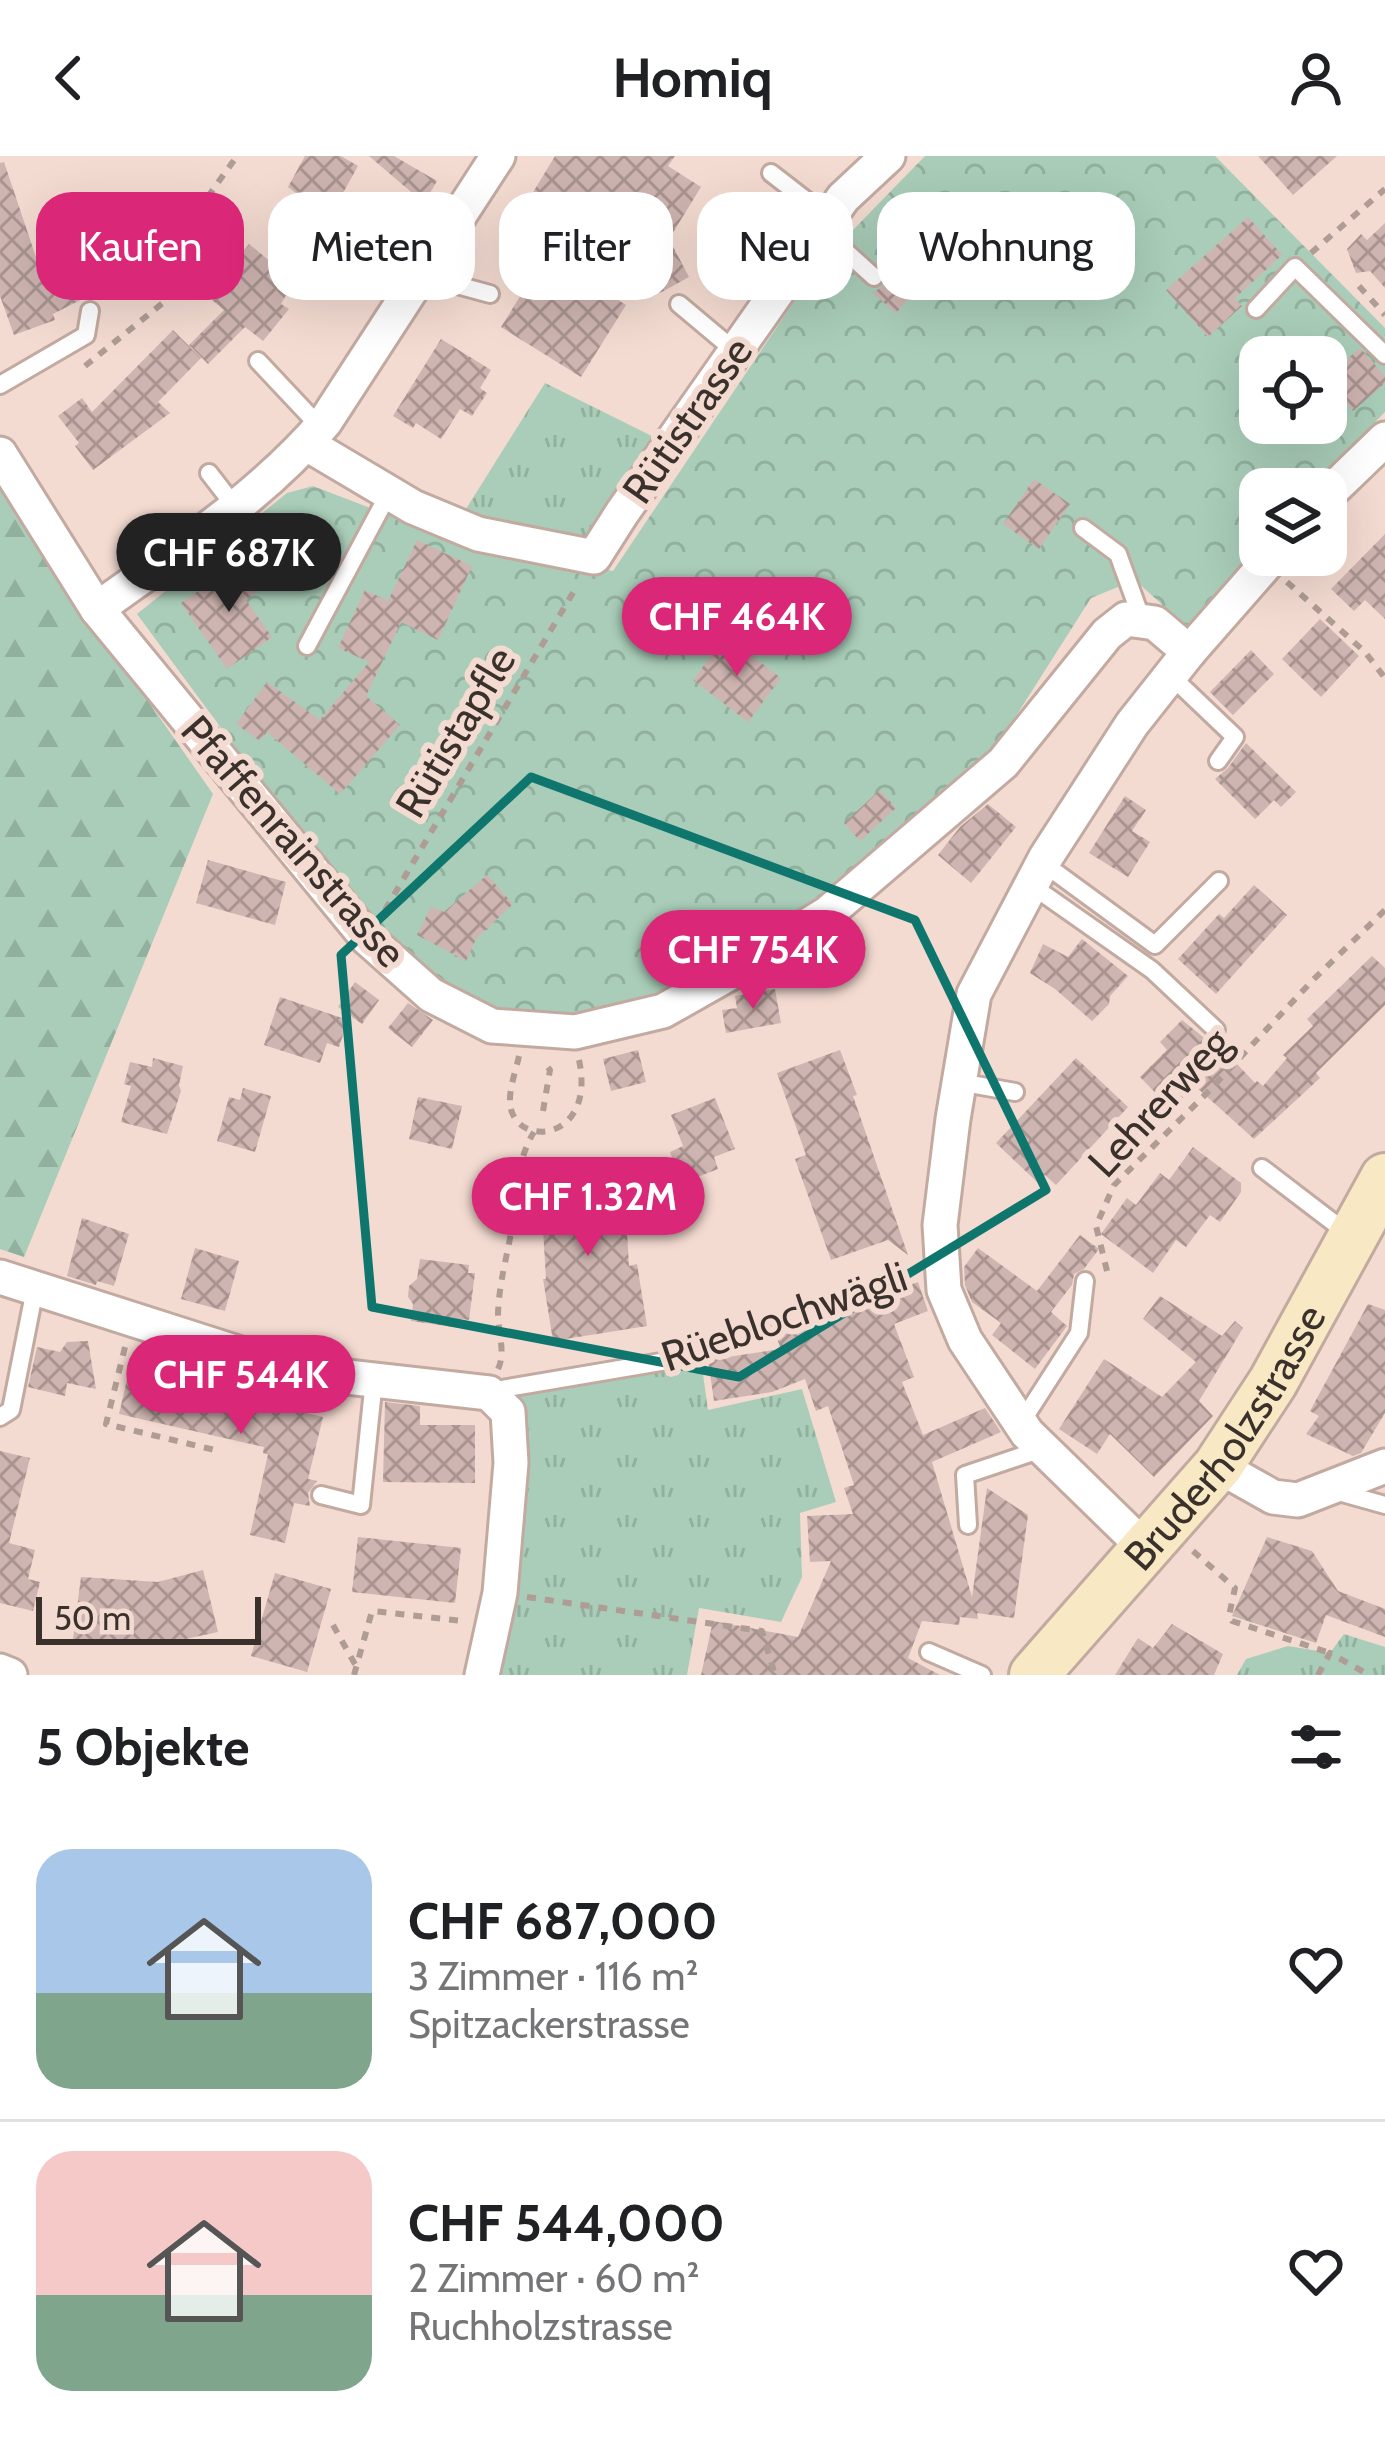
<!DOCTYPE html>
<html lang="de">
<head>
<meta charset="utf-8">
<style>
	:root { --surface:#fff; --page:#f6f6f6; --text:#202124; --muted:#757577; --line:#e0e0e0; --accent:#db2777 }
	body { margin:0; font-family:Cabin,sans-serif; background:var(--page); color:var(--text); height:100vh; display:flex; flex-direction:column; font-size:45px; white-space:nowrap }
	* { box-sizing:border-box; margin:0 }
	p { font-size:39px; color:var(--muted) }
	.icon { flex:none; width:66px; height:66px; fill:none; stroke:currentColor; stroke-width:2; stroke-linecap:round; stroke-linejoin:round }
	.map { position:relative; height:1519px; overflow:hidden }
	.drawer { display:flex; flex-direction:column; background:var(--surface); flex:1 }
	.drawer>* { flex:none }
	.guide { position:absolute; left:36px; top:36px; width:1314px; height:108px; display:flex; gap:24px }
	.controls { position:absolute; left:1239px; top:180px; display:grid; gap:24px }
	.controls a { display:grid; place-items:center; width:108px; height:108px; border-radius:24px; background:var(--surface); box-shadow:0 12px 48px #0002; font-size:60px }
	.scale { position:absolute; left:36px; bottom:30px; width:225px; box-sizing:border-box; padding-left:12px; border:6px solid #3a312d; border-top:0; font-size:33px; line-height:42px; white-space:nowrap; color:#3a312d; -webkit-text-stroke:9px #f4dbd1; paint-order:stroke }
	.price { position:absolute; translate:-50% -102px; padding:0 27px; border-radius:42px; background:var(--accent); color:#fff; font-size:39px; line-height:78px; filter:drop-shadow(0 3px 6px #0008) }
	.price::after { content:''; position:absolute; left:50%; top:72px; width:36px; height:27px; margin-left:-18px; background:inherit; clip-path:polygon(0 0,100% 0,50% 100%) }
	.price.active { background:#222; color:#fff }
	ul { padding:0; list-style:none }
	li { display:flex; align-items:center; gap:36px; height:300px; padding:0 36px }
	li+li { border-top:3px solid var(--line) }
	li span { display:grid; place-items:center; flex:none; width:336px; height:240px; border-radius:36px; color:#555 }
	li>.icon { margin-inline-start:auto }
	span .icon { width:144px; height:144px; fill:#fffc; stroke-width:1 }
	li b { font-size:51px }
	h2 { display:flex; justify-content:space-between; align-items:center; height:144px; padding:0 36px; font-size:51px }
	.chip { padding:0 42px; border-radius:36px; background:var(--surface); box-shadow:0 12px 48px #0002; font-size:42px; line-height:108px }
	.chip.active { background:var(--accent); color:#fff }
	header { display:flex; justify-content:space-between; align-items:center; height:156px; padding:0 36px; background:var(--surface); font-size:54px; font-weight:800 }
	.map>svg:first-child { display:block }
	.grass { fill:url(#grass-tufts) }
	.forest { fill:url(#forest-firs) }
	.park { fill:url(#park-crowns); fill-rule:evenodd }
	.building { fill:url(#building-cross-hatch) }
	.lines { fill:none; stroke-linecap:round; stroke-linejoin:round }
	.lane-casing { stroke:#c2aaa1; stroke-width:22 }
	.street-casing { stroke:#c2aaa1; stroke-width:39 }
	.secondary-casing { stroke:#c2aaa1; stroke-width:54 }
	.path { stroke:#af9c94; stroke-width:6; stroke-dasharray:9 9; stroke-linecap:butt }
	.lane { stroke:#fff; stroke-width:16 }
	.street { stroke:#fff; stroke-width:33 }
	.secondary { stroke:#f8e9c4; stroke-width:48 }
	.marked { fill:none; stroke:#0f766e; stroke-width:9; stroke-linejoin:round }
	.labels { text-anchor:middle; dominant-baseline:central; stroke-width:12; stroke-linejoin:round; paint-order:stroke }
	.street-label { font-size:42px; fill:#3a312d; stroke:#f4dbd1 }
</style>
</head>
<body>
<header><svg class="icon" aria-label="back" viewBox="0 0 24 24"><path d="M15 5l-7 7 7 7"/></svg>Homiq<svg class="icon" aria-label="person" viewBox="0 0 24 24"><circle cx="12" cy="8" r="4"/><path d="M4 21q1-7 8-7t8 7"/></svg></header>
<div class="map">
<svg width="1385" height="1519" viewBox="0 0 1385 1519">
	<defs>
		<pattern id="grass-tufts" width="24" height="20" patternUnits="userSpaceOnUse" patternTransform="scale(3)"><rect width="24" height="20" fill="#a9cdb8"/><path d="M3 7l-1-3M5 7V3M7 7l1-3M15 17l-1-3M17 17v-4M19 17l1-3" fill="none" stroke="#92b09e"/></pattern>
		<pattern id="forest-firs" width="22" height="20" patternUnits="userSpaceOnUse" patternTransform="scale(3)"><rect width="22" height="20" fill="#a9cdb8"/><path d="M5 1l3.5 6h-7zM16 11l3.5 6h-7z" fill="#92b09e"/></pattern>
		<pattern id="park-crowns" width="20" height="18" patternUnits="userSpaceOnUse" patternTransform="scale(3)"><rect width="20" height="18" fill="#a9cdb8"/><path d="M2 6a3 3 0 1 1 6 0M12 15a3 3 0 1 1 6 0" fill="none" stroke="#92b09e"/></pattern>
		<pattern id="building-cross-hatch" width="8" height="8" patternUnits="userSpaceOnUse" patternTransform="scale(3)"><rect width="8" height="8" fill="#cfb5b1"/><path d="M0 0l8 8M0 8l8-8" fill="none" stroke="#a99490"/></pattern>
	</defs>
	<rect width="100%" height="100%" fill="#f4dbd1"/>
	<g class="grass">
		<path d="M 545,227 L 662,285 L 590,390 L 461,361 Z"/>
		<path d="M 702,1211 L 708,1254 L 802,1233 L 836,1346 L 800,1357 L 802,1421 L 781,1466 L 699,1452 L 687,1519 L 500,1519 L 520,1405 L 527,1318 L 515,1233 Z"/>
		<path d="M 1344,1478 L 1385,1491 L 1385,1519 L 1237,1519 L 1246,1503 L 1288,1490 L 1330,1497 Z"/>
	</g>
	<path class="forest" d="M 0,333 L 213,638 L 24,1101 L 0,1093 Z"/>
	<path class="park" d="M 925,0 L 1215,0 L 1385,172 L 1385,256 L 1310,333 L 1260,333 L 1260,391 L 1190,474 L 1135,424 L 1091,442 L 988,604 L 835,730 L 747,788 L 656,838 L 575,858 L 498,856 L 438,824 L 384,777 L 277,648 L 137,458 L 287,337 L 313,330 L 425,373 L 613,415 L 818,110 ZM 1260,201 L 1326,201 L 1326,267 L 1260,267 Z"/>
	<g class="building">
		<path d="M 305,0 L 341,0 L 358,10 L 329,62 L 288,31 Z"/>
		<path d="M 369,0 L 394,0 L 437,25 L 424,47 Z"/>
		<path d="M 555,0 L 675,0 L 668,10 L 701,31 L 669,83 L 689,121 L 660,137 L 627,75 L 566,40 L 557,54 L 532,38 Z"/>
		<path d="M 1258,0 L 1337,0 L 1293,39 Z"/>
		<path d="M 4,6 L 41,116 L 103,83 L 122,118 L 98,131 L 100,134 L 53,158 L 55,164 L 14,179 L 0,140 L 0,7 Z"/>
		<path d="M 949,41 L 984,71 L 952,109 L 956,111 L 935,135 L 925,124 L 896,157 L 873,137 L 884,129 L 892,116 L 888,112 Z"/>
		<path d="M 1248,61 L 1282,99 L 1235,142 L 1242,150 L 1208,181 L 1166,134 Z"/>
		<path d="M 1385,67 L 1385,132 L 1370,115 L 1356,117 L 1347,93 L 1361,78 L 1367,84 Z"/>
		<path d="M 249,88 L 294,125 L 281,148 L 289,153 L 263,185 L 245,171 L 208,208 L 189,189 L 224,154 L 207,140 Z"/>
		<path d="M 546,98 L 626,149 L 581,221 L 501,171 Z"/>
		<path d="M 173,174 L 201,202 L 158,246 L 170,257 L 93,314 L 75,290 L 79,287 L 58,260 L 82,242 L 92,256 Z"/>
		<path d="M 441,183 L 491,214 L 480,232 L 487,237 L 472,260 L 460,253 L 441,283 L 416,267 L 413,272 L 393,260 Z"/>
		<path d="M 1360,192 L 1385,220 L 1385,227 L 1353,255 L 1326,221 Z"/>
		<path d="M 1034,323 L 1070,348 L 1039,393 L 1003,368 Z"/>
		<path d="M 1385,378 L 1385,463 L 1365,444 L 1354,455 L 1331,433 Z"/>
		<path d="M 417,384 L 472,410 L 438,484 L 401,466 L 366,540 L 400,569 L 340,638 L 267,576 L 260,585 L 236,568 L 267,526 L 320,564 L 369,506 L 338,492 L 365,434 L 388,445 Z"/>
		<path d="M 241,405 L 261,433 L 246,444 L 272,481 L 227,513 L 181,447 Z"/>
		<path d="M 1320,463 L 1359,500 L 1321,541 L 1282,503 Z"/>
		<path d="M 726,480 L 781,522 L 748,566 L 693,524 Z"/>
		<path d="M 1251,494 L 1274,518 L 1233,559 L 1210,536 Z"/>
		<path d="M 1246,587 L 1296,636 L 1281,651 L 1274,644 L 1255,663 L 1215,623 L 1228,612 Z"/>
		<path d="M 880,634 L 896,652 L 860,685 L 844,667 Z"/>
		<path d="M 1125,640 L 1146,654 L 1132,675 L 1150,686 L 1128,721 L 1089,697 Z"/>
		<path d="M 988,648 L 1016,671 L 971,727 L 938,699 L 960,671 Z"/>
		<path d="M 208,704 L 286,726 L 275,769 L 196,747 Z"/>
		<path d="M 487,719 L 513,748 L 476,783 L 466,805 L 417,779 L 431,751 L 444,756 Z"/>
		<path d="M 1254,729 L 1287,759 L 1216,838 L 1178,803 L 1219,758 L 1224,762 Z"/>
		<path d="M 692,752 L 713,781 L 675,807 L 655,778 Z"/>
		<path d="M 1082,783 L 1128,820 L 1110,840 L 1109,848 L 1092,865 L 1055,833 L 1030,817 L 1043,788 L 1068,801 Z"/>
		<path d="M 1372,800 L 1385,812 L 1385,849 L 1316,917 L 1320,922 L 1254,983 L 1195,930 L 1171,953 L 1140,921 L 1167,894 L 1160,886 L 1182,864 L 1238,909 L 1255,927 L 1257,925 L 1263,930 L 1287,902 L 1283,899 L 1313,870 L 1307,863 Z"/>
		<path d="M 355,826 L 379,844 L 362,868 L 338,851 Z"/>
		<path d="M 775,833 L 781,867 L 726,877 L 722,854 L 737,852 L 735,840 Z"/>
		<path d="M 280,841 L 348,864 L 339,891 L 327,887 L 320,907 L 264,889 Z"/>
		<path d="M 408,847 L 433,864 L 412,891 L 388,872 Z"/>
		<path d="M 638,894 L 646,926 L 611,935 L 603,903 Z"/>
		<path d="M 840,894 L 857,939 L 853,940 L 908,1099 L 888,1084 L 831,1104 L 795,1003 L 806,999 L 777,917 Z"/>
		<path d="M 153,902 L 183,910 L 179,929 L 181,935 L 167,978 L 121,966 L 131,930 L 124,928 L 130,906 L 152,911 Z"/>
		<path d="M 1076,902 L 1128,951 L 1056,1029 L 1045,1019 L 1037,1026 L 996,987 Z"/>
		<path d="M 243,932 L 271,940 L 255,996 L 217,985 L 229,941 L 240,944 Z"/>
		<path d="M 418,941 L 462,950 L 452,993 L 409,983 Z"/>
		<path d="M 715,942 L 735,993 L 714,1001 L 718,1013 L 682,1027 L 670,996 L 683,990 L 671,959 Z"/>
		<path d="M 1193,991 L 1241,1027 L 1241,1036 L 1220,1066 L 1210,1059 L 1186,1091 L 1176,1084 L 1153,1117 L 1101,1078 L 1127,1042 L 1136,1049 L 1160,1017 L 1169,1024 Z"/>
		<path d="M 605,1012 L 607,1044 L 625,1043 L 629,1110 L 637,1108 L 647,1170 L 553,1185 L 543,1123 L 546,1123 L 540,1023 L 581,1021 L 581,1014 Z"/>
		<path d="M 82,1062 L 129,1078 L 114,1130 L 97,1125 L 96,1129 L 67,1120 Z"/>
		<path d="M 1080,1079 L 1099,1093 L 1084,1113 L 1074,1118 L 1072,1129 L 1051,1156 L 1067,1170 L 1035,1213 L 992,1179 L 1001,1167 L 972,1146 L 965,1129 L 964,1111 L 978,1092 L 1037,1135 Z"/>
		<path d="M 195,1092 L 239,1105 L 225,1155 L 181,1143 Z"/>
		<path d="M 420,1103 L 469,1109 L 468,1117 L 475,1117 L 469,1164 L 461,1163 L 460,1172 L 411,1165 L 413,1148 L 408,1141 L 409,1130 L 417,1123 Z"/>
		<path d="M 918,1126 L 928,1155 L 894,1168 L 914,1221 L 902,1226 L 923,1279 L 985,1252 L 1001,1276 L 932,1306 L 972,1441 L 987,1332 L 1028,1359 L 1014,1462 L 977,1457 L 978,1463 L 960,1461 L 959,1469 L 922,1465 L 908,1502 L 940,1519 L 701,1519 L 713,1465 L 798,1481 L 831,1405 L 810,1406 L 807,1360 L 853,1358 L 844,1332 L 854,1329 L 828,1250 L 816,1255 L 805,1223 L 772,1236 L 714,1245 L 708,1204 L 781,1193 L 776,1180 Z"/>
		<path d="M 1160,1140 L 1222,1180 L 1235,1165 L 1243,1172 L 1199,1245 L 1213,1260 L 1154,1321 L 1110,1278 L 1097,1298 L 1059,1273 L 1104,1203 L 1162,1241 L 1196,1206 L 1143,1163 Z"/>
		<path d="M 1368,1148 L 1385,1154 L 1385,1257 L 1361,1297 L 1353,1300 L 1306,1278 L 1319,1260 L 1310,1255 Z"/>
		<path d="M 88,1185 L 96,1233 L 67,1227 L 65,1240 L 28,1231 L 37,1191 L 60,1196 L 67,1186 Z"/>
		<path d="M 129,1215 L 275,1248 L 279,1232 L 303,1237 L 299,1255 L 323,1261 L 308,1323 L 317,1325 L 308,1337 L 310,1350 L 294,1347 L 285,1387 L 250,1379 L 268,1298 L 263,1297 L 264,1291 L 119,1258 Z"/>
		<path d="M 385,1246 L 420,1250 L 420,1269 L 475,1269 L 475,1327 L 383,1326 Z"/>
		<path d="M 0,1295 L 30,1302 L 9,1387 L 35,1394 L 28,1423 L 40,1426 L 33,1455 L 0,1447 Z"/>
		<path d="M 358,1381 L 461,1392 L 455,1447 L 352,1436 Z"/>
		<path d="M 1267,1381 L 1312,1395 L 1338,1435 L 1385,1453 L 1385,1481 L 1326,1459 L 1316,1487 L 1232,1460 Z"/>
		<path d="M 203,1414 L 218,1476 L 172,1486 L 112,1488 L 73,1483 L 81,1421 L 158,1426 Z"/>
		<path d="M 275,1417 L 331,1433 L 307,1516 L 251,1500 Z"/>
		<path d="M 1172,1468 L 1223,1498 L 1214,1519 L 1115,1519 L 1138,1482 L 1153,1492 Z"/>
	</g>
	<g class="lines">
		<defs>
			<g id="lane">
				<path d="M 771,17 L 829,62"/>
				<path d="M 821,73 L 874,121"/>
				<path d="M 420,119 L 490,138"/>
				<path d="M 679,148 L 735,195"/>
				<path d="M 1256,153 L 1295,111 L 1385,199"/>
				<path d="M 258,205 L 321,272"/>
				<path d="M 0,229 L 86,179 L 90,155"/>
				<path d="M 209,317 L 236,352"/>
				<path d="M 1083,372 L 1118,398 L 1142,464"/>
				<path d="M 307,490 L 389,337"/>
				<path d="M 1170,519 L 1235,581 L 1218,605"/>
				<path d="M 1043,707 L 1155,789 L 1219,725"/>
				<path d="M 1031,729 L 1152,814 L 1216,874"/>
				<path d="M 959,926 L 1015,936"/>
				<path d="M 1262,1012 L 1351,1080"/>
				<path d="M 490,1235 L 696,1200"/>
				<path d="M 0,1261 L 11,1254 L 35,1133"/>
				<path d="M 1021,1267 L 1079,1177 L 1085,1125"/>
				<path d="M 1335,1335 L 1385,1349"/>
				<path d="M 321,1339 L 361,1349 L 374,1224"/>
				<path d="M 968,1369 L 965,1319 L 1042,1293"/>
				<path d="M 929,1496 L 982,1519"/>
			</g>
			<g id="street">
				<path d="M 307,288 L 413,351 L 478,378 L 594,401 L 622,357 L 843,42 L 888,0"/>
				<path d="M 0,298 L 97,453 L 368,783 L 431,839 L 492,870 L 575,876 L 663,855 L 732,816 L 828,757 L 1003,607 L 1107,478 L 1126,463 L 1155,467 L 1189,496"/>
				<path d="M 1326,340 L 1385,283"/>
				<path d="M 97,453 C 177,395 261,341 325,266 L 498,0"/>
				<path d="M 0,1121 L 294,1215 L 489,1237 L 508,1256 L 511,1307 L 500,1437 L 482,1519"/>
				<path d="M 1218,1310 L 1273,1341 L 1298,1344 L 1385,1310"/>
				<path d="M 1145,1392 L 1027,1277 L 965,1184 L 944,1134 L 940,1069 L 953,963 L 974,838 L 1046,701 L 1132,568 L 1189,496 L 1274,399"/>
				<path d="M 0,1515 L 10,1519"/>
			</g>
			<g id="secondary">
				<path id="s1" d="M 1034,1519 L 1218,1310 L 1273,1226 L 1385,1022"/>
			</g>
		</defs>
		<use href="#lane" class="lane-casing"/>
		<use href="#street" class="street-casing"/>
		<use href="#secondary" class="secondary-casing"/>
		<g class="path">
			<path d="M 1311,97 L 1385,33"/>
			<path d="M 1359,130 L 1385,159"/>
			<path d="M 85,210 L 164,146 L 183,88 L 199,53 L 237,0"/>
			<path d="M 1287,426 L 1365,496 L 1385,522"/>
			<path d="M 385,754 L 577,430"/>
			<path d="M 519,900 C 516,914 509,933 510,947 C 513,993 597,987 579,904"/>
			<path d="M 543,955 L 550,914 L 543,905"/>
			<path d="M 1107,1115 L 1096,1070 L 1114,1029 L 1204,940 L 1313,824 L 1385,754"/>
			<path d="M 125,1191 L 106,1268 L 219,1295"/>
			<path d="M 716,1193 L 911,1117"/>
			<path d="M 498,1213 C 506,1197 498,1176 498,1158 C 499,1126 508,1097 513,1066 C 518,1034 517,1003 534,976"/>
			<path d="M 1193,1395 L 1235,1432 L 1229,1460 L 1232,1465 L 1330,1497"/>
			<path d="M 527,1441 L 762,1475 L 775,1519"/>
			<path d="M 333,1469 L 356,1510"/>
			<path d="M 354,1519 L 372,1455 L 463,1465"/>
			<path d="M 1318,1519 L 1330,1497 L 1369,1519"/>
		</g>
		<use href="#lane" class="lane"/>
		<use href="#street" class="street"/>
		<use href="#secondary" class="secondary"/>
	</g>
	<path class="marked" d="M 531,621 L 915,764 L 1046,1034 L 739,1221 L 372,1151 L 341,799 Z"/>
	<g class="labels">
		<g class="street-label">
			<text transform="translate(687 264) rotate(-55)">Rütistrasse</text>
			<text transform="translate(455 576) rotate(-59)">Rütistapfle</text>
			<text transform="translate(294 685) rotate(49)">Pfaffenrainstrasse</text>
			<text transform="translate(1159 946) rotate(-47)">Lehrerweg</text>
			<text transform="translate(784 1160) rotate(-19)">Rüeblochwägli</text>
			<text stroke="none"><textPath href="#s1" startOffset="306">Bruderholzstrasse</textPath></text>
		</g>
	</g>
</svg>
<div class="controls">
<a><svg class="icon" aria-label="locate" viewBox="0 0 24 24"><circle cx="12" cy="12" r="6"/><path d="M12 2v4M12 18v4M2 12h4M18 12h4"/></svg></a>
<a><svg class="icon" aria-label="layers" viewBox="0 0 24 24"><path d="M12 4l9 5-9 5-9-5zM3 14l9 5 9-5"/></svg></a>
</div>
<div class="scale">50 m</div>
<b class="price active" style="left:229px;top:459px">CHF 687K</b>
<b class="price" style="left:737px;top:523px">CHF 464K</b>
<b class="price" style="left:753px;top:856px">CHF 754K</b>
<b class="price" style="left:588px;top:1103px">CHF 1.32M</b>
<b class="price" style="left:241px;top:1281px">CHF 544K</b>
<div class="guide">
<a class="chip active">Kaufen</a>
<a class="chip">Mieten</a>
<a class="chip">Filter</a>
<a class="chip">Neu</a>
<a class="chip">Wohnung</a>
</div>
</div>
<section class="drawer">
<h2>5 Objekte<svg class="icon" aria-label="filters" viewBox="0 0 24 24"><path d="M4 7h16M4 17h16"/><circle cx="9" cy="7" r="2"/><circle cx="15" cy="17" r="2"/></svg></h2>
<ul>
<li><span style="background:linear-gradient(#a9c7e8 60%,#7fa58c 0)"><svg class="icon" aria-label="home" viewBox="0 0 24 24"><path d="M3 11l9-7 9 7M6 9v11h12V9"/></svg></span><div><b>CHF 687,000</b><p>3 Zimmer · 116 m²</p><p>Spitzackerstrasse</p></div><svg class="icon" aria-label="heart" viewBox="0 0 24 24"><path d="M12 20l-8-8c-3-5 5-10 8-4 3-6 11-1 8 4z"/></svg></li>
<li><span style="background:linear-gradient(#f6c9c9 60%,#7fa58c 0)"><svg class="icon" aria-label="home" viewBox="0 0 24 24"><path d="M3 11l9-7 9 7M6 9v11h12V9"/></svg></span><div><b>CHF 544,000</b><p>2 Zimmer · 60 m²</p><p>Ruchholzstrasse</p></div><svg class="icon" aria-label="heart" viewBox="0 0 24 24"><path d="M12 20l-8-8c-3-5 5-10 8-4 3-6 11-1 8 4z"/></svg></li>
</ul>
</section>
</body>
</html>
